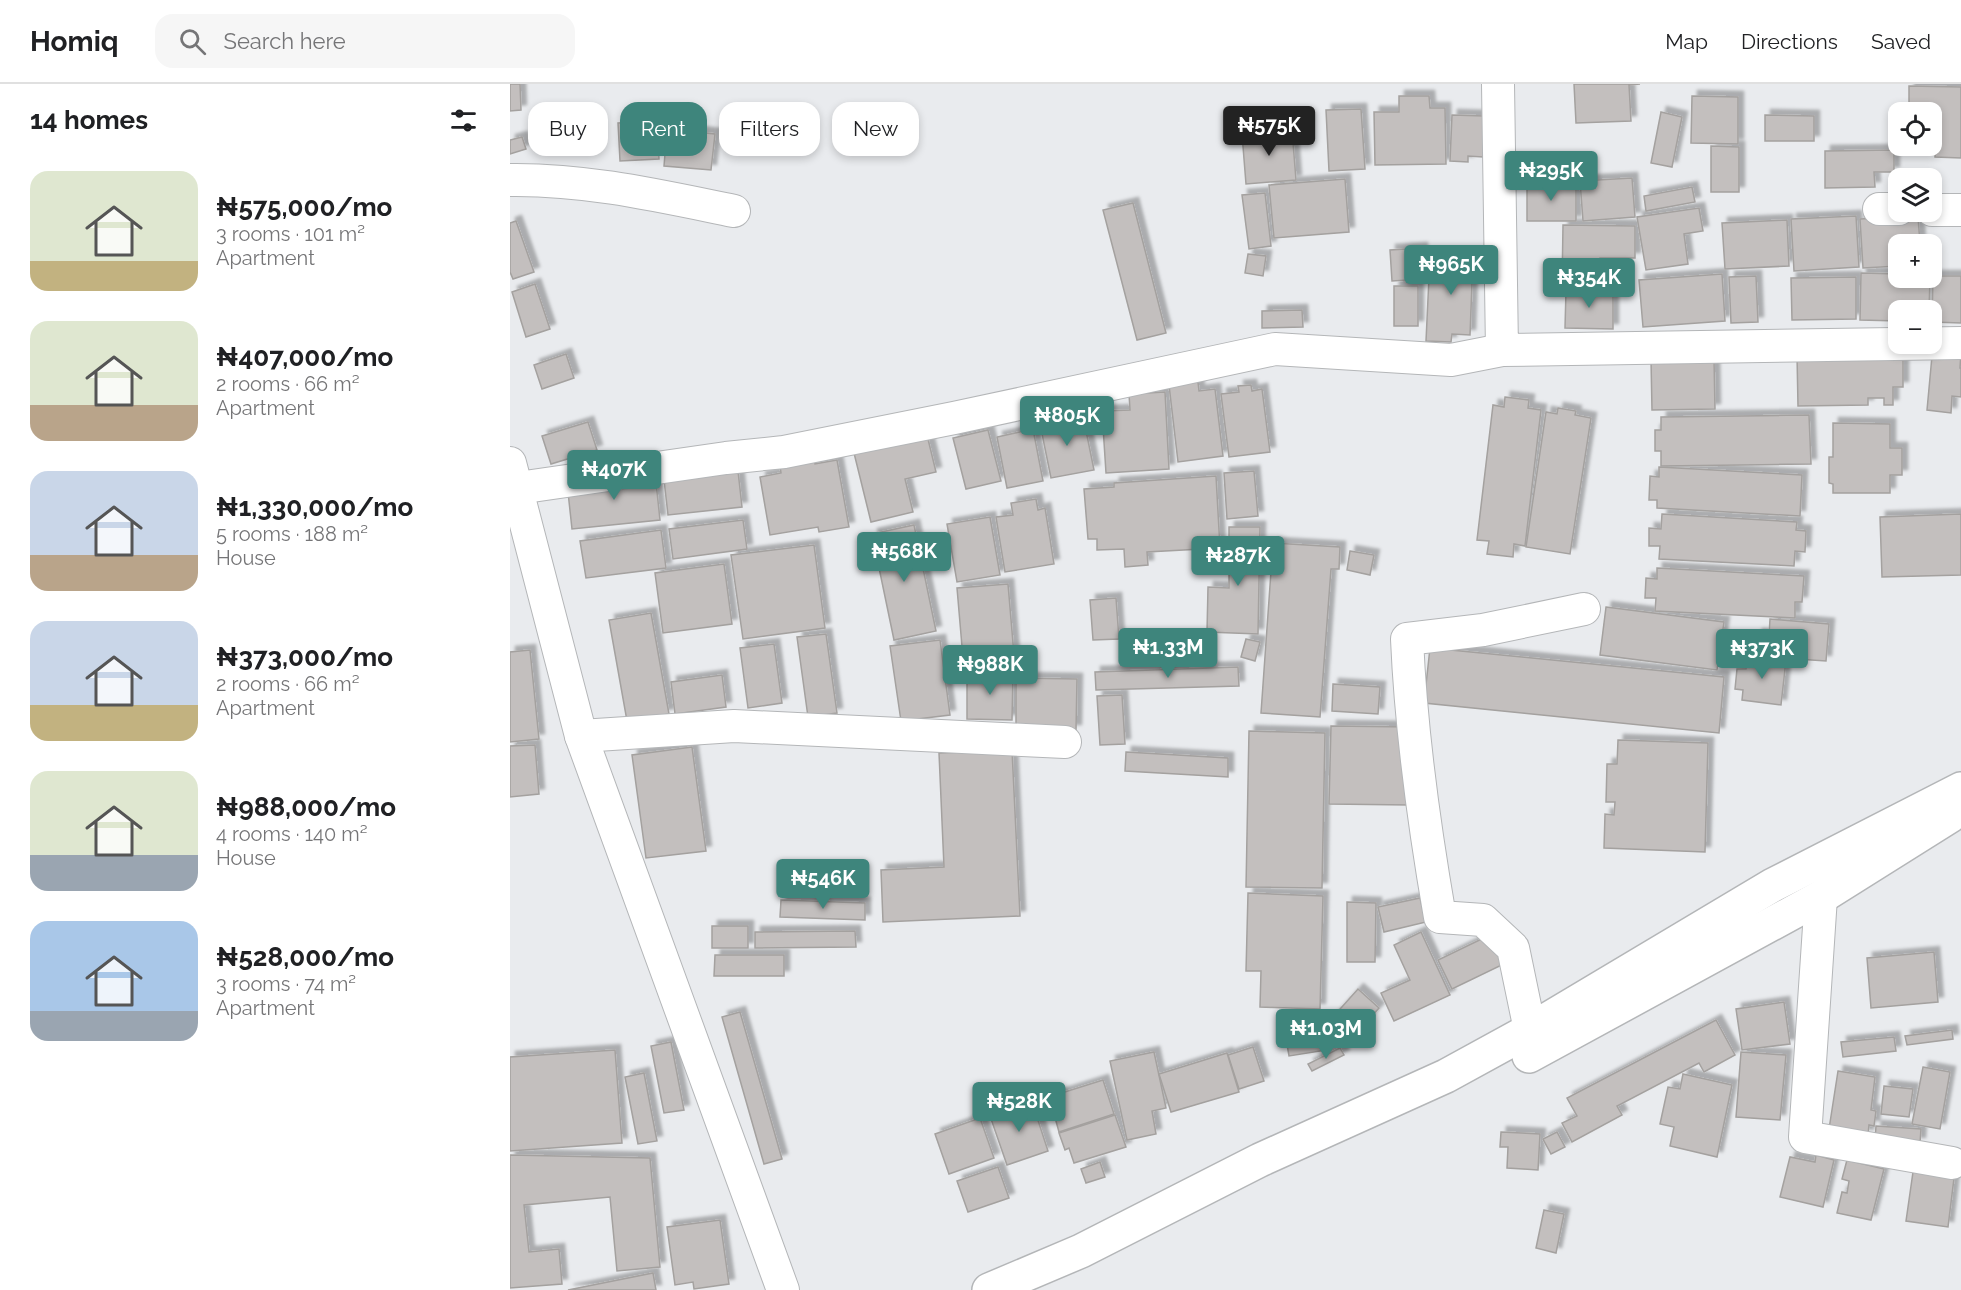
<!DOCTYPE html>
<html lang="en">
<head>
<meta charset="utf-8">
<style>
	:root { --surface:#fff; --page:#f6f6f6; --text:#202124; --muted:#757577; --line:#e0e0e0; --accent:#3e857c }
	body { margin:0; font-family:Raleway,sans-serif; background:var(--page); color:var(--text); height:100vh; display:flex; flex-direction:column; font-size:22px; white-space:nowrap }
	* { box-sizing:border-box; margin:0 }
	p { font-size:20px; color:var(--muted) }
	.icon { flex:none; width:33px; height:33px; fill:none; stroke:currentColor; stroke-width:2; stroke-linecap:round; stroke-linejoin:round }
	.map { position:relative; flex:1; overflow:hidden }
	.panel { display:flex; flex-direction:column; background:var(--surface); width:510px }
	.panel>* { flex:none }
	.banner { position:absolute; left:18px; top:18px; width:570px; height:54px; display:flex; gap:12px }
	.fabs { position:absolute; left:1378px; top:18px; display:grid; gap:12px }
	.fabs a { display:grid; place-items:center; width:54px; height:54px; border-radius:12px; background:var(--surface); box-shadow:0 3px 9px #0003; font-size:30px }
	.price { position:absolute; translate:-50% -51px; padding:0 14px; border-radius:6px; background:var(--accent); color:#fff; font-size:20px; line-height:39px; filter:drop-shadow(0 2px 3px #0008) }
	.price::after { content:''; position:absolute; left:50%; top:36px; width:18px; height:14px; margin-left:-9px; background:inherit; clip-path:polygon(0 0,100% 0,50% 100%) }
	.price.selected { background:#222; color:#fff }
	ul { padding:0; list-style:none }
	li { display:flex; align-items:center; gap:18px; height:150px; padding:0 30px }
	li span { display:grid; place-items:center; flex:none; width:168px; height:120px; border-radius:18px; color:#555 }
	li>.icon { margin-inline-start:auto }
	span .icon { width:72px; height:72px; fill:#fffc; stroke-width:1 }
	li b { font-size:26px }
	h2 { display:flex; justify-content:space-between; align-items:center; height:72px; padding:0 30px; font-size:26px }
	.tag { padding:0 21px; border-radius:18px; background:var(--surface); box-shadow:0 3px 9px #0003; font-size:21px; line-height:54px }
	.tag.selected { background:var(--accent); color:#fff }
	header { display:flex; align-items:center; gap:36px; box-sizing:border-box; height:84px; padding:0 30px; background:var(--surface); border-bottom:2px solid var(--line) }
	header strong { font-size:28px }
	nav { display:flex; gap:33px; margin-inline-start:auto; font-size:21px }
	.search { width:420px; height:54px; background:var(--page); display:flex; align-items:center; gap:15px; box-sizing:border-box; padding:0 21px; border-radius:18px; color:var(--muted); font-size:22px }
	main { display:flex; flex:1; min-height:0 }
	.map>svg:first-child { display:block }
	.building { fill:#c3bfbe; stroke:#a4a19f; stroke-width:1.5; filter:url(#shadow) }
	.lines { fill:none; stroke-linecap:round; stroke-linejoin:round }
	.minor-casing { stroke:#b4b6b8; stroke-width:34 }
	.major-casing { stroke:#b4b6b8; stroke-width:36 }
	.minor { stroke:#fff; stroke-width:32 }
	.major { stroke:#fff; stroke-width:33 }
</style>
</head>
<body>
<header>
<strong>Homiq</strong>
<div class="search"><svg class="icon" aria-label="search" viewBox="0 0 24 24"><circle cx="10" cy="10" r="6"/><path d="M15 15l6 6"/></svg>Search here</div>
<nav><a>Map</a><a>Directions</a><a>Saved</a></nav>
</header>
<main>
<section class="panel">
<h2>14 homes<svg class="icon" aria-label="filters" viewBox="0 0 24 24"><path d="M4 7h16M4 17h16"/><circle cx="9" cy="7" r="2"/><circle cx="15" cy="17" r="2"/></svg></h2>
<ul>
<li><span style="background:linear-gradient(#dfe7d0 75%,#c2b280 0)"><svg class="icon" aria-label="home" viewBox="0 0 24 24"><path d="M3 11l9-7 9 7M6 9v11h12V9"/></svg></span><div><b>₦575,000/mo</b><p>3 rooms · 101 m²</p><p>Apartment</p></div></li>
<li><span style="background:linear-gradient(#dfe7d0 70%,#b9a48a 0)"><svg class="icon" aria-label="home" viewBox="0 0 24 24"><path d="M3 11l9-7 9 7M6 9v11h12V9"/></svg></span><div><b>₦407,000/mo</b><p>2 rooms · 66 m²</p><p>Apartment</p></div></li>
<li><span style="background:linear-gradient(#c9d6e8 70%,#b9a48a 0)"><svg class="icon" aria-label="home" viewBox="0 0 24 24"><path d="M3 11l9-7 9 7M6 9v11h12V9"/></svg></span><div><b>₦1,330,000/mo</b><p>5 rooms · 188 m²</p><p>House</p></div></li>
<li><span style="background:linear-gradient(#c9d6e8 70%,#c2b280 0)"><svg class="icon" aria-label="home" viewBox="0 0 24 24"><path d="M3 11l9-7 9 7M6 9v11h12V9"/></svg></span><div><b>₦373,000/mo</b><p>2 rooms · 66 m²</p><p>Apartment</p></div></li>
<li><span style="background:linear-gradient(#dfe7d0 70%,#9aa5b1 0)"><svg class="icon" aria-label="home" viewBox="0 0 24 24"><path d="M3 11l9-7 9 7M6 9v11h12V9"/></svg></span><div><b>₦988,000/mo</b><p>4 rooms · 140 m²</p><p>House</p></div></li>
<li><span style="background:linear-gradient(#a9c7e8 75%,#9aa5b1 0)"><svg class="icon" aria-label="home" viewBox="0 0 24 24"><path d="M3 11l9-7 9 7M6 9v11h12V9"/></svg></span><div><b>₦528,000/mo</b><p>3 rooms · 74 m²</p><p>Apartment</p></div></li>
</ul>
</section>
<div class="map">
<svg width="1451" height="1206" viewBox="0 0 1451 1206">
	<defs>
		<filter id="shadow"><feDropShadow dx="5.5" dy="-5.5" stdDeviation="1.5" flood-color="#0004"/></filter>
	</defs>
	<rect width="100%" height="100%" fill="#e9ebee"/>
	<g class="building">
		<path d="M 0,0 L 10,0 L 11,26 L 0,27 Z"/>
		<path d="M 1064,0 L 1130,0 L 1119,1 L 1121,37 L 1066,39 Z"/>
		<path d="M 1399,2 L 1451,3 L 1451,74 L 1425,73 L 1425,53 L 1422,53 L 1422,28 L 1399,28 Z"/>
		<path d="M 889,12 L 919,12 L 920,24 L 935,24 L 936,80 L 865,81 L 864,28 L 889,28 Z"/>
		<path d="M 1182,12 L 1228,13 L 1228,60 L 1181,59 Z"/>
		<path d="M 851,25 L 855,85 L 819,87 L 816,26 Z"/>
		<path d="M 1151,28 L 1172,33 L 1162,83 L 1141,79 Z"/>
		<path d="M 942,31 L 974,32 L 973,73 L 958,72 L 958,78 L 940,77 Z"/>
		<path d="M 1255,31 L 1304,32 L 1304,57 L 1255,57 Z"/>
		<path d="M 147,37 L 149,75 L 110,77 L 108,39 Z"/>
		<path d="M 157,45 L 205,50 L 201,86 L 154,82 Z"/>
		<path d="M 782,46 L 786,96 L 736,100 L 732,50 Z"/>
		<path d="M 12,53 L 16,65 L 0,70 L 0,56 Z"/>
		<path d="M 1201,62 L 1229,63 L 1229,108 L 1201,108 Z"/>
		<path d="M 1384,66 L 1384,88 L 1364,88 L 1365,103 L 1315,104 L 1315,67 Z"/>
		<path d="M 1122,94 L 1125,133 L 1073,137 L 1070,97 Z"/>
		<path d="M 835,95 L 839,148 L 764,154 L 759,101 Z"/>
		<path d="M 1017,98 L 1066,99 L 1066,137 L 1017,137 Z"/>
		<path d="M 1182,103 L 1185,118 L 1136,127 L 1134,112 Z"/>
		<path d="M 755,109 L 761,162 L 739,165 L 732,111 Z"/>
		<path d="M 623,119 L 656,249 L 627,256 L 593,126 Z"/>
		<path d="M 1189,124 L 1193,147 L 1174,150 L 1178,180 L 1136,186 L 1127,133 Z"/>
		<path d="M 1346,132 L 1349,183 L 1284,187 L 1281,135 Z"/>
		<path d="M 1408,132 L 1410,160 L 1389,160 L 1389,182 L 1353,184 L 1350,135 Z"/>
		<path d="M 1277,136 L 1279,182 L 1215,185 L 1212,139 Z"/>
		<path d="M 6,137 L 24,188 L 3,195 L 0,188 L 0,139 Z"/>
		<path d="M 1053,141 L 1125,142 L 1125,174 L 1090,174 L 1090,201 L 1052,201 Z"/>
		<path d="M 912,164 L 913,195 L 882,197 L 880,166 Z"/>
		<path d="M 738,170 L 756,172 L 753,192 L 735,189 Z"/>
		<path d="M 920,172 L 971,174 L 969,199 L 962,199 L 960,251 L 942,250 L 941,258 L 916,257 Z"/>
		<path d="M 1351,189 L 1389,190 L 1389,194 L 1420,194 L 1419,226 L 1389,226 L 1389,237 L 1350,236 Z"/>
		<path d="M 1212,190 L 1215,237 L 1133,243 L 1129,196 Z"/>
		<path d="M 1246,192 L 1248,238 L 1221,239 L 1219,193 Z"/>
		<path d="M 1423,192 L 1451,192 L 1451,239 L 1422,238 Z"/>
		<path d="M 1346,193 L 1346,235 L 1282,236 L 1281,194 Z"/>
		<path d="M 25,200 L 40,245 L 16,253 L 2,208 Z"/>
		<rect x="884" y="202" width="24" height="40"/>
		<path d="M 1056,206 L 1103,206 L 1103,245 L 1055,244 Z"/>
		<path d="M 792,226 L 793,243 L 752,244 L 752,227 Z"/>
		<path d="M 1451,268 L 1450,284 L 1451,284 L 1451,313 L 1442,312 L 1441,329 L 1417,326 L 1422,272 Z"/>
		<path d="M 56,270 L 64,294 L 32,305 L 24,281 Z"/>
		<path d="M 1287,271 L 1393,274 L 1393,303 L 1383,303 L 1383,321 L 1374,321 L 1374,314 L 1358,314 L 1358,321 L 1288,322 Z"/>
		<path d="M 1204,275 L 1205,325 L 1142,326 L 1141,276 Z"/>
		<path d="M 688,298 L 689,307 L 705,305 L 713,372 L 668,378 L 659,301 Z"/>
		<path d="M 741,301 L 742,307 L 752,305 L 760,368 L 719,373 L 711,310 L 729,308 L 728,302 Z"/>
		<path d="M 655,308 L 659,385 L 596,389 L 592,327 L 620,326 L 619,310 Z"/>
		<path d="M 995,313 L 1019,316 L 1018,324 L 1031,326 L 1015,462 L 1004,460 L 1003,473 L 977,470 L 979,457 L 967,456 L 983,321 L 994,323 Z"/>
		<path d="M 1048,324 L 1066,327 L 1065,331 L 1081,334 L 1060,470 L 1016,463 L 1036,328 L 1047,330 Z"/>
		<path d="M 1299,331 L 1301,380 L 1151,382 L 1151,367 L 1145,367 L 1145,346 L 1151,346 L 1151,333 Z"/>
		<path d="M 573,332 L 584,386 L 541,394 L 530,340 Z"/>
		<path d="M 78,338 L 87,366 L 41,380 L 32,352 Z"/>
		<path d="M 1323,339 L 1380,340 L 1380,364 L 1392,364 L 1392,391 L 1380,391 L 1380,409 L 1323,409 L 1323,400 L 1319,399 L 1319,373 L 1323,373 Z"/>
		<path d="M 523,345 L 533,397 L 497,404 L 487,353 Z"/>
		<path d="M 478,346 L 491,397 L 456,405 L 443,354 Z"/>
		<path d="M 417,351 L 426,388 L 395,395 L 403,428 L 361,438 L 344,369 Z"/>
		<path d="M 303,369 L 305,380 L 327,376 L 339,443 L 309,448 L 308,443 L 260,451 L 250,393 L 271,389 L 269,375 Z"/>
		<path d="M 227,378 L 232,423 L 158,431 L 153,387 Z"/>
		<path d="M 1149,383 L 1292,391 L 1290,432 L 1147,424 L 1147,416 L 1139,416 L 1140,392 L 1149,393 Z"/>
		<path d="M 744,387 L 748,432 L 717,435 L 714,389 Z"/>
		<path d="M 145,389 L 150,436 L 62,445 L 57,399 Z"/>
		<path d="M 706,392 L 710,464 L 637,468 L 638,481 L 615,483 L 614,465 L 587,466 L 587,455 L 578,455 L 574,405 L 604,403 L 604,399 Z"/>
		<path d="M 526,415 L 528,426 L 535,424 L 544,480 L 495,488 L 486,433 L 503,431 L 501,419 Z"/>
		<path d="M 1152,430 L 1287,438 L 1286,446 L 1296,447 L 1295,468 L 1285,467 L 1284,482 L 1149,475 L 1150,462 L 1139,462 L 1139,444 L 1151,445 Z"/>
		<path d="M 1451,430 L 1451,491 L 1372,493 L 1370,433 Z"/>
		<path d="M 480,433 L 490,491 L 447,498 L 437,440 Z"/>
		<path d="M 233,436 L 237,465 L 163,475 L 159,445 Z"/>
		<path d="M 404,441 L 426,547 L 384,556 L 362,450 Z"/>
		<path d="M 719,443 L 750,443 L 748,550 L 697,548 L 698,503 L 719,504 Z"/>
		<path d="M 151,446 L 156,484 L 76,494 L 70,457 Z"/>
		<path d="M 763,459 L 830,463 L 829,485 L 821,485 L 810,633 L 751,629 Z"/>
		<path d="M 304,461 L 315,544 L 233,555 L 221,471 Z"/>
		<path d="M 840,467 L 864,471 L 860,491 L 837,486 Z"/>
		<path d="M 214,480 L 222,540 L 153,549 L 145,489 Z"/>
		<path d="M 1147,484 L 1294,492 L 1292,518 L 1285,518 L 1285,534 L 1145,527 L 1146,514 L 1135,514 L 1136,494 L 1147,495 Z"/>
		<path d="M 498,500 L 505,583 L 454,586 L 447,504 Z"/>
		<path d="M 606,514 L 609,555 L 583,556 L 580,516 Z"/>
		<path d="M 1096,523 L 1214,538 L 1207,586 L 1090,571 Z"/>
		<path d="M 141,529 L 159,630 L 117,637 L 99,536 Z"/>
		<path d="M 1260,535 L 1319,540 L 1316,577 L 1257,573 L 1258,569 L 1245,568 L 1247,550 L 1259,551 Z"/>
		<path d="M 316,550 L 327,629 L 298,633 L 287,553 Z"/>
		<path d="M 736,555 L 750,558 L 745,577 L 731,573 Z"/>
		<path d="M 430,556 L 440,631 L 391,637 L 380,562 Z"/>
		<path d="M 264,560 L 272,619 L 238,624 L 230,564 Z"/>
		<path d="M 920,564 L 1214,593 L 1209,649 L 914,619 Z"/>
		<path d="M 20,566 L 29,655 L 0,658 L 0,568 Z"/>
		<path d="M 1238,571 L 1276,576 L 1271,621 L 1232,616 L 1233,606 L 1225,605 L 1227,585 L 1236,585 Z"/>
		<path d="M 728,583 L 729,602 L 586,606 L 585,588 Z"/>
		<path d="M 457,588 L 503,589 L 502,636 L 457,635 Z"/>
		<path d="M 212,591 L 216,623 L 165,630 L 161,598 Z"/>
		<path d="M 506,594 L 567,595 L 566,646 L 506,645 Z"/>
		<path d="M 823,600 L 870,603 L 868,630 L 822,627 Z"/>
		<path d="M 612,611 L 615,660 L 590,661 L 587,612 Z"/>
		<path d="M 821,642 L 901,643 L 899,721 L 819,720 Z"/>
		<path d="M 739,647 L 815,649 L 812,804 L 736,803 Z"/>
		<path d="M 1108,656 L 1198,659 L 1195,768 L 1094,764 L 1095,730 L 1104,731 L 1105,718 L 1096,718 L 1097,680 L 1107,680 Z"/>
		<path d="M 25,661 L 29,710 L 0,713 L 0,662 Z"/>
		<path d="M 182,663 L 196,767 L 136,774 L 122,671 Z"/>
		<path d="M 502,666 L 510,832 L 373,838 L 371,786 L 434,783 L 429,669 Z"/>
		<path d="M 616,668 L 718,674 L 718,693 L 615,687 Z"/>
		<path d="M 738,809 L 813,812 L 810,925 L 750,923 L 751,887 L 736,887 Z"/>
		<path d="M 910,814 L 916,838 L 874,848 L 868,823 Z"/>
		<path d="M 271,816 L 355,819 L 355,836 L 270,833 Z"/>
		<path d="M 837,818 L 866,819 L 865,878 L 837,878 Z"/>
		<rect x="202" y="842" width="36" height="22"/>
		<path d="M 345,847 L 346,863 L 245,864 L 245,848 Z"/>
		<path d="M 911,848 L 940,911 L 884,937 L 871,909 L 900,896 L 884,861 Z"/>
		<path d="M 984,849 L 998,878 L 942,905 L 928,876 Z"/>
		<path d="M 1424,868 L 1428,918 L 1361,924 L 1357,874 Z"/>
		<path d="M 205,871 L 274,871 L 274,892 L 204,892 Z"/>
		<path d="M 848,905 L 869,924 L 843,953 L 822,934 Z"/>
		<path d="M 1274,918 L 1280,960 L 1232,966 L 1226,925 Z"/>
		<path d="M 230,928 L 272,1075 L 254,1080 L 212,933 Z"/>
		<path d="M 1206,936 L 1225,971 L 1194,988 L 1189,979 L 1107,1022 L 1112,1031 L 1062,1058 L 1052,1039 L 1067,1032 L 1057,1014 Z"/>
		<path d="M 812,938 L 817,966 L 779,972 L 774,944 Z"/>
		<path d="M 1442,946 L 1443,955 L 1397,961 L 1395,952 Z"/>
		<path d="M 1384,953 L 1386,967 L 1333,973 L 1331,958 Z"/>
		<path d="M 161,958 L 174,1026 L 154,1029 L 141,962 Z"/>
		<path d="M 743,963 L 754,997 L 729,1005 L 718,971 Z"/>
		<path d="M 830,964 L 834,971 L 802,987 L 798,980 Z"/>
		<path d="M 105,966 L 112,1059 L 0,1067 L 0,973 Z"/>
		<path d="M 644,968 L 656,1024 L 642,1027 L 646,1050 L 617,1056 L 600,977 Z"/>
		<path d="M 1231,968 L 1276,971 L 1270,1036 L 1226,1033 Z"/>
		<path d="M 717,969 L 729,1008 L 661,1028 L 649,990 Z"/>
		<path d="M 1413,983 L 1440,988 L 1430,1045 L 1402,1040 Z"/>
		<path d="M 1328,987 L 1365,993 L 1361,1026 L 1366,1027 L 1364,1042 L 1359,1041 L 1358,1051 L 1319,1045 Z"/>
		<path d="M 134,989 L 147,1057 L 128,1060 L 115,993 Z"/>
		<path d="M 1173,990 L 1222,1001 L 1207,1073 L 1160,1062 L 1164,1043 L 1150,1040 L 1158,1003 L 1170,1005 Z"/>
		<path d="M 593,996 L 604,1030 L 549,1048 L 544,1030 L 548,1029 L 542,1012 Z"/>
		<path d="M 1374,1002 L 1403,1005 L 1399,1033 L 1371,1030 Z"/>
		<path d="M 522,1018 L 538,1067 L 497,1081 L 480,1032 Z"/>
		<path d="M 605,1031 L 616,1063 L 564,1079 L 559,1064 L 555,1066 L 549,1049 Z"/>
		<path d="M 470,1034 L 484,1074 L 439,1090 L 425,1050 Z"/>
		<path d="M 1366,1042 L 1411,1045 L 1410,1059 L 1365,1056 Z"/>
		<path d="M 991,1048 L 1030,1050 L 1028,1086 L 997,1084 L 998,1063 L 990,1063 Z"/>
		<path d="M 1047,1048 L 1055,1063 L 1041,1070 L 1033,1055 Z"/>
		<path d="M 0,1071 L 140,1074 L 150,1183 L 107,1187 L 100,1113 L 14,1121 L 19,1168 L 49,1165 L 52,1200 L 0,1204 Z"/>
		<path d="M 1306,1071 L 1324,1076 L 1313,1123 L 1270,1113 L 1280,1073 L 1305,1078 Z"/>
		<path d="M 1337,1076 L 1374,1085 L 1361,1136 L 1327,1129 L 1332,1108 L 1337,1109 L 1339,1097 L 1332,1095 Z"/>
		<path d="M 590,1078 L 595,1093 L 576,1099 L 571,1085 Z"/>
		<path d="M 1404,1081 L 1445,1086 L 1438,1143 L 1396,1137 Z"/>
		<path d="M 488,1083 L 499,1114 L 458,1128 L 447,1097 Z"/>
		<path d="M 1034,1126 L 1054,1130 L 1046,1169 L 1026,1164 Z"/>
		<path d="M 210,1136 L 219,1200 L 184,1205 L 183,1198 L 165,1201 L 157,1143 Z"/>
		<path d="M 143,1189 L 146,1206 L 58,1206 Z"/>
	</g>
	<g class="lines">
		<defs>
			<g id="minor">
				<path d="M 988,0 L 992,266 L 1451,259"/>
				<path d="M 0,96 C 77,95 150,112 224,127"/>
				<path d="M 1369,125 L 1389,125"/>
				<path d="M 1422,126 L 1451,126"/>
				<path d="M 0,379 L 71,652 L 273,1206"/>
				<path d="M 8,404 L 216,374 L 274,368 L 444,334 L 765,265 L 941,276 L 992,266"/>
				<path d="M 71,652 L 224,642 L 555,658"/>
				<path d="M 1311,813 L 1295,1053 L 1442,1079"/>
				<path d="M 1020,946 L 1003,864 L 973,836 L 930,833 C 914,741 901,648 897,555 L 973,546 L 1074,525"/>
			</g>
			<g id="major">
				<path d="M 1019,972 L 1311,813 L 1440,732"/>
				<path d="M 479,1206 L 571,1167 L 750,1076 L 936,992 L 1020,946 L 1263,801 L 1451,705"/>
			</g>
		</defs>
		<use href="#minor" class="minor-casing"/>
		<use href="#major" class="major-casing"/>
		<use href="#minor" class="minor"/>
		<use href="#major" class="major"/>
	</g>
</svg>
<div class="fabs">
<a><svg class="icon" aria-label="locate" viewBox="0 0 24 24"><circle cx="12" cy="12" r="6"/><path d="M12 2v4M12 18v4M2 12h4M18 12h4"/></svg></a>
<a><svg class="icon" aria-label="layers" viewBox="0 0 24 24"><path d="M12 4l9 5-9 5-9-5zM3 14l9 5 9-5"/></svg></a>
<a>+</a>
<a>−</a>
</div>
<b class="price selected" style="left:759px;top:73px">₦575K</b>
<b class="price" style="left:1041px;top:118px">₦295K</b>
<b class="price" style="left:941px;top:212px">₦965K</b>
<b class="price" style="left:1079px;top:225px">₦354K</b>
<b class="price" style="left:557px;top:363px">₦805K</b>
<b class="price" style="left:104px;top:417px">₦407K</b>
<b class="price" style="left:394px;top:499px">₦568K</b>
<b class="price" style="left:728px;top:503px">₦287K</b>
<b class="price" style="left:658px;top:595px">₦1.33M</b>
<b class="price" style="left:1252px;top:596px">₦373K</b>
<b class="price" style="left:480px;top:612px">₦988K</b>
<b class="price" style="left:313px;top:826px">₦546K</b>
<b class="price" style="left:816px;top:976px">₦1.03M</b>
<b class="price" style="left:509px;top:1049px">₦528K</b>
<div class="banner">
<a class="tag">Buy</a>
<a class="tag selected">Rent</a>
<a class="tag">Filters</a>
<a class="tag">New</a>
</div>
</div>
</main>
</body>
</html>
